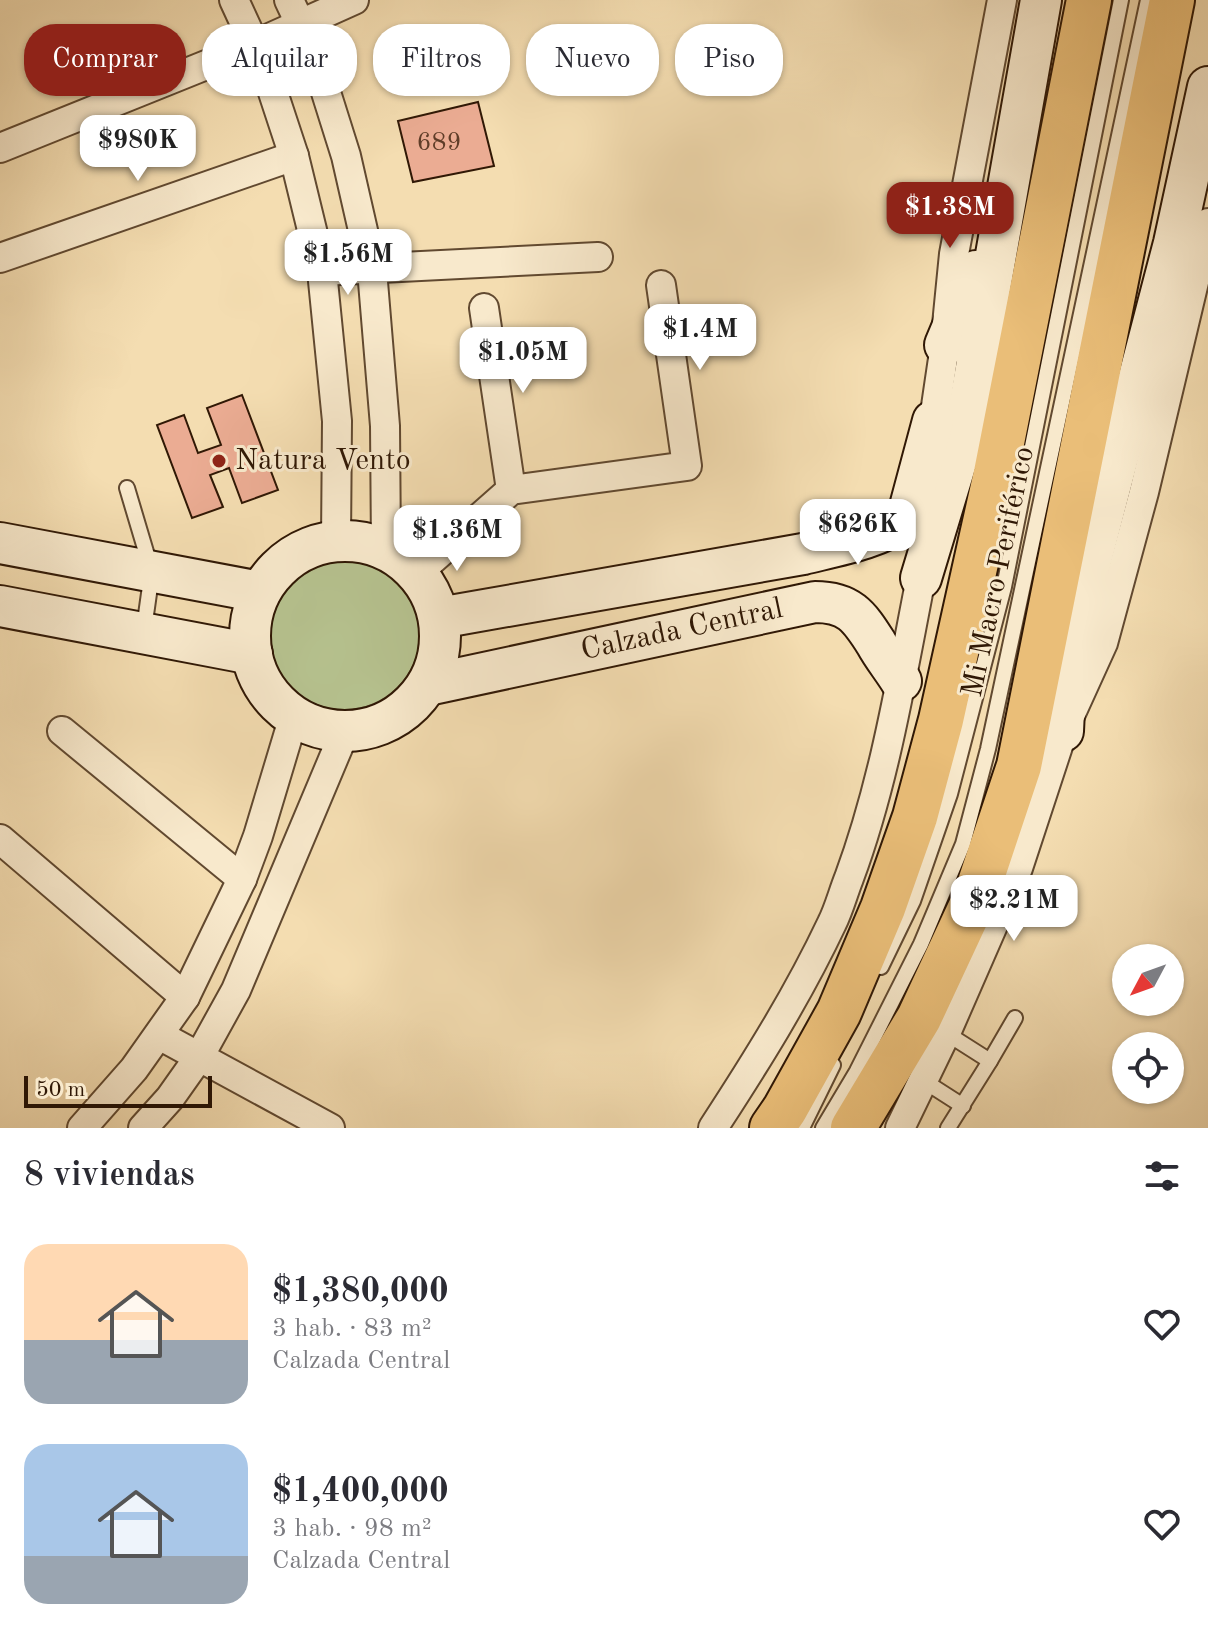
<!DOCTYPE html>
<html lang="es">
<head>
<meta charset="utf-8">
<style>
	:root { --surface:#fff; --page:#f7f7f7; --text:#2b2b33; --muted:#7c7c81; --accent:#8f2418 }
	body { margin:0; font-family:"Old Standard TT",serif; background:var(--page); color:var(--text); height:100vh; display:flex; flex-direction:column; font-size:30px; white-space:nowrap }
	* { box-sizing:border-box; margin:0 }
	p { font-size:26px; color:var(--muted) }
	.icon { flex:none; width:44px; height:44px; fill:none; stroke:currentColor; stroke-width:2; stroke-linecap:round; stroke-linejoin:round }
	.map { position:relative; height:1128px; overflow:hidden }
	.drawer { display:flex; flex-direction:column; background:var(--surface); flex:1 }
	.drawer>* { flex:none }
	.banner { position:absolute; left:24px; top:24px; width:800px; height:72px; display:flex; gap:16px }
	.needle { width:52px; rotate:229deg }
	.fabs { position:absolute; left:1112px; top:944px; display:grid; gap:16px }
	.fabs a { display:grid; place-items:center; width:72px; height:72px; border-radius:50%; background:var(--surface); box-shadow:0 2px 6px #0004; font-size:40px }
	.scale { position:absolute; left:24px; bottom:20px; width:188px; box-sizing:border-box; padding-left:8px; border:4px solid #301805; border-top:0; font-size:22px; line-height:28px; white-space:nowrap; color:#301805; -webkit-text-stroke:6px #f8e9cc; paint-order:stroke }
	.price { position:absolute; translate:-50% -68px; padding:0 18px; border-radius:16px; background:#fff; color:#222; font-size:26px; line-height:52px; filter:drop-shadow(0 2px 4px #0008) }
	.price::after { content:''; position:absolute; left:50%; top:48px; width:24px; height:18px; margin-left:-12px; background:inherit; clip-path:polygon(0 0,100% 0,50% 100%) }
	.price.current { background:var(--accent); color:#fff }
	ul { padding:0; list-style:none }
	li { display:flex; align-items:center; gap:24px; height:200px; padding:0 24px }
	li span { display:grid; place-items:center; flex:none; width:224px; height:160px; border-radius:24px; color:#555 }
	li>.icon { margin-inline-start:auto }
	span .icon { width:96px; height:96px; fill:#fffc; stroke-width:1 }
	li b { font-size:34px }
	h2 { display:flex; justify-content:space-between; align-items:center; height:96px; padding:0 24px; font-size:34px }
	.pill { padding:0 28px; border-radius:32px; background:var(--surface); box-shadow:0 2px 6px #0004; font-size:28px; line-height:72px }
	.pill.current { background:var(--accent); color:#fff }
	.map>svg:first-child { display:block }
	.green { fill:#b6c28f; stroke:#736d4a; stroke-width:2 }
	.building { fill:#ebac93; stroke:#301805; stroke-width:2 }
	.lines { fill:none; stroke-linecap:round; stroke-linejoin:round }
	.lane-casing { stroke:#614930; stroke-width:18 }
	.street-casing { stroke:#614930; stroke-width:32 }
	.secondary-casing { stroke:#301805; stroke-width:44 }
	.highway-casing { stroke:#301805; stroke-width:48 }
	.lane { stroke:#f8e9cc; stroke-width:14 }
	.street { stroke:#f8e9cc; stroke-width:28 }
	.secondary { stroke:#f8e9cc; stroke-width:40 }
	.highway { stroke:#eabe78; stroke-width:44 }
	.poi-dot { fill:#8f2418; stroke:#f8e9cc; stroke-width:3 }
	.labels { text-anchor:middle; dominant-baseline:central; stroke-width:6; stroke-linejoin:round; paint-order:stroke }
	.number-label { font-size:26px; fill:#5f3d28 }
	.poi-label { font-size:30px; fill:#301805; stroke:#f8e9cc; text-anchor:start }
	.street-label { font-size:30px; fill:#301805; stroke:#f8e9cc }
</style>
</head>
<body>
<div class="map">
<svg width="1208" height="1128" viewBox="0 0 1208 1128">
	<rect width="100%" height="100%" fill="#f4ddb1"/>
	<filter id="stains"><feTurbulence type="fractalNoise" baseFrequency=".0025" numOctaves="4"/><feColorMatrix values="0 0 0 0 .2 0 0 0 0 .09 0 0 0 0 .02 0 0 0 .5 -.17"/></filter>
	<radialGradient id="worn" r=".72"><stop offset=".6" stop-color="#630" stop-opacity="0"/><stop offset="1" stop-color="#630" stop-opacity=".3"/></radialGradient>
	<circle class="green" cx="344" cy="634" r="76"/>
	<g class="building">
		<path d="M 478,102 L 494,166 L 413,182 L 398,121 Z"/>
		<path d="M 242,395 L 278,490 L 242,503 L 229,468 L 210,475 L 223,507 L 192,518 L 157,425 L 184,415 L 198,453 L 221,445 L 207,408 Z"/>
	</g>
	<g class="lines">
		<defs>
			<g id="lane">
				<path d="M 127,488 L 152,572 L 144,629"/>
				<path d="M 881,967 L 913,901 L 950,794 L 1004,587 L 1121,0"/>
				<path d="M 946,1033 L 990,1061"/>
				<path d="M 924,1081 L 963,1106"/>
				<path d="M 802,1128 L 833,1065"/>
				<path d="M 823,1128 L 857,1071 L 921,944 L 963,844 L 988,749 L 1148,0"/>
				<path d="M 948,1128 L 990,1061 L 1015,1018"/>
			</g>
			<g id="street">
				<path d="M 234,0 L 264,65 L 294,156 L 322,271 L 337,421 L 336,540"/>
				<path d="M 289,0 L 313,51 L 346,156 L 372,270 L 385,426 L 386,549"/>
				<path d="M 0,148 L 236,53 L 354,0"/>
				<path d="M 0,258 L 294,156"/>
				<path d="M 322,271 L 598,257"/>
				<path d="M 484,308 L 511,490"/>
				<path d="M 931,440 L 945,345 L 954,254 L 1002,0"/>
				<path d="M 417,573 L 511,490 L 687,466 L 661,285"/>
				<path d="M 62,731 L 242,879"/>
				<path d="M 0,839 L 185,997"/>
				<path d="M 159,1035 L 330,1128"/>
				<path d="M 82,1128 L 134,1069 L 185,997 L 242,879 L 258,836 L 294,716"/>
				<path d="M 143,1128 L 170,1098 L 199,1057 L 236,990 L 345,731"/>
				<path d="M 713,1128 C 756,1062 798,995 832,923 C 839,909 843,893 849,878 C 885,781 901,679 921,578 L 923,561"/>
				<path d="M 900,1128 L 946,1033 L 1018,868 L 1063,731 L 1103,643 L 1144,492 L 1208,223"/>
			</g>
			<g id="secondary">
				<path d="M 945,345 L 976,271"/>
				<circle cx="345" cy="636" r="95"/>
				<path d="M 0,543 L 260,592"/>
				<path d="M 921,578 L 964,436 L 1041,0"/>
				<path d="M 0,606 L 252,654"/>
				<path d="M 439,618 L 803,554 C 840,545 876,539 907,518 L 933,421"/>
				<path d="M 428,685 L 815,602 C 849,602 859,616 876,643 C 883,656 893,668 901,681"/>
				<path d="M 1063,731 L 1066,668 L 1089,568 L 1174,243 L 1208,87"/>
			</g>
			<g id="highway">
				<path d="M 772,1128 L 785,1109 L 839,1012 L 883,908 L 915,817 L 941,720 L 996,473 L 1089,0"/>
				<path d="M 853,1128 L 919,1018 L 975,898 L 1019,766 L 1172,0"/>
			</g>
		</defs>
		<use href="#lane" class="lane-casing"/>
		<use href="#street" class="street-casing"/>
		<use href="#secondary" class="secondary-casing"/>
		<use href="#highway" class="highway-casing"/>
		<use href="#lane" class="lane"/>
		<use href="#street" class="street"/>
		<use href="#secondary" class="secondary"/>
		<use href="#highway" class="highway"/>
	</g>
	<circle class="poi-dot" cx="219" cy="461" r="8"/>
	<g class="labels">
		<g class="number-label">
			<text x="439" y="143">689</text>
		</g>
		<g class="poi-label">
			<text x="235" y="461">Natura Vento</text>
		</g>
		<g class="street-label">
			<text transform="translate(999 572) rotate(-78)">Mi Macro Periférico</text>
			<text transform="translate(682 630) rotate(-12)">Calzada Central</text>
		</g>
	</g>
	<rect width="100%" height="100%" filter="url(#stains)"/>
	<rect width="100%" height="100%" fill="url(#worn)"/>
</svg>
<div class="fabs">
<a><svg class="needle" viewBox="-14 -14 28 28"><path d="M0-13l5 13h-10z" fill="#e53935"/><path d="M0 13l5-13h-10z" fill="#7c7c81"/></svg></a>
<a><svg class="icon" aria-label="locate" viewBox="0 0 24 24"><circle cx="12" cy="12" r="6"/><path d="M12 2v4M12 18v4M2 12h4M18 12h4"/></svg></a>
</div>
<div class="scale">50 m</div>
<b class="price" style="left:138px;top:183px">$980K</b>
<b class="price current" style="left:950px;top:250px">$1.38M</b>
<b class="price" style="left:348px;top:297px">$1.56M</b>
<b class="price" style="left:700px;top:372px">$1.4M</b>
<b class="price" style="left:523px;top:395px">$1.05M</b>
<b class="price" style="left:858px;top:567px">$626K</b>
<b class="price" style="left:457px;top:573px">$1.36M</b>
<b class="price" style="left:1014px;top:943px">$2.21M</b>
<div class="banner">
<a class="pill current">Comprar</a>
<a class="pill">Alquilar</a>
<a class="pill">Filtros</a>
<a class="pill">Nuevo</a>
<a class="pill">Piso</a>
</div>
</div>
<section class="drawer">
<h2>8 viviendas<svg class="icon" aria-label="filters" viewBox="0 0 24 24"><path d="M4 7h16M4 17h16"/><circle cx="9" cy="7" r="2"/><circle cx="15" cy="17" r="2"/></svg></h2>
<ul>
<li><span style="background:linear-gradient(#ffd9b3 60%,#9aa5b1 0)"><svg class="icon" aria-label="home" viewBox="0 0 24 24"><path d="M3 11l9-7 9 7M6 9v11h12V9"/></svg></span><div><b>$1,380,000</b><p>3 hab. · 83 m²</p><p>Calzada Central</p></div><svg class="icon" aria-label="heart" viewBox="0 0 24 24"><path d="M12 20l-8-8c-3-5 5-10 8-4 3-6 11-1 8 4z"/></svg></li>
<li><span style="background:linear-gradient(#a9c7e8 70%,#9aa5b1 0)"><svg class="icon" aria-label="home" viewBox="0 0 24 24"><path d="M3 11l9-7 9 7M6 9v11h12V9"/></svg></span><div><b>$1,400,000</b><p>3 hab. · 98 m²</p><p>Calzada Central</p></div><svg class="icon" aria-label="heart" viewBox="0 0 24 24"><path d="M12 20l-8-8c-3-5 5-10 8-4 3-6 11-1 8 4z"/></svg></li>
</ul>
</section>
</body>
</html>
